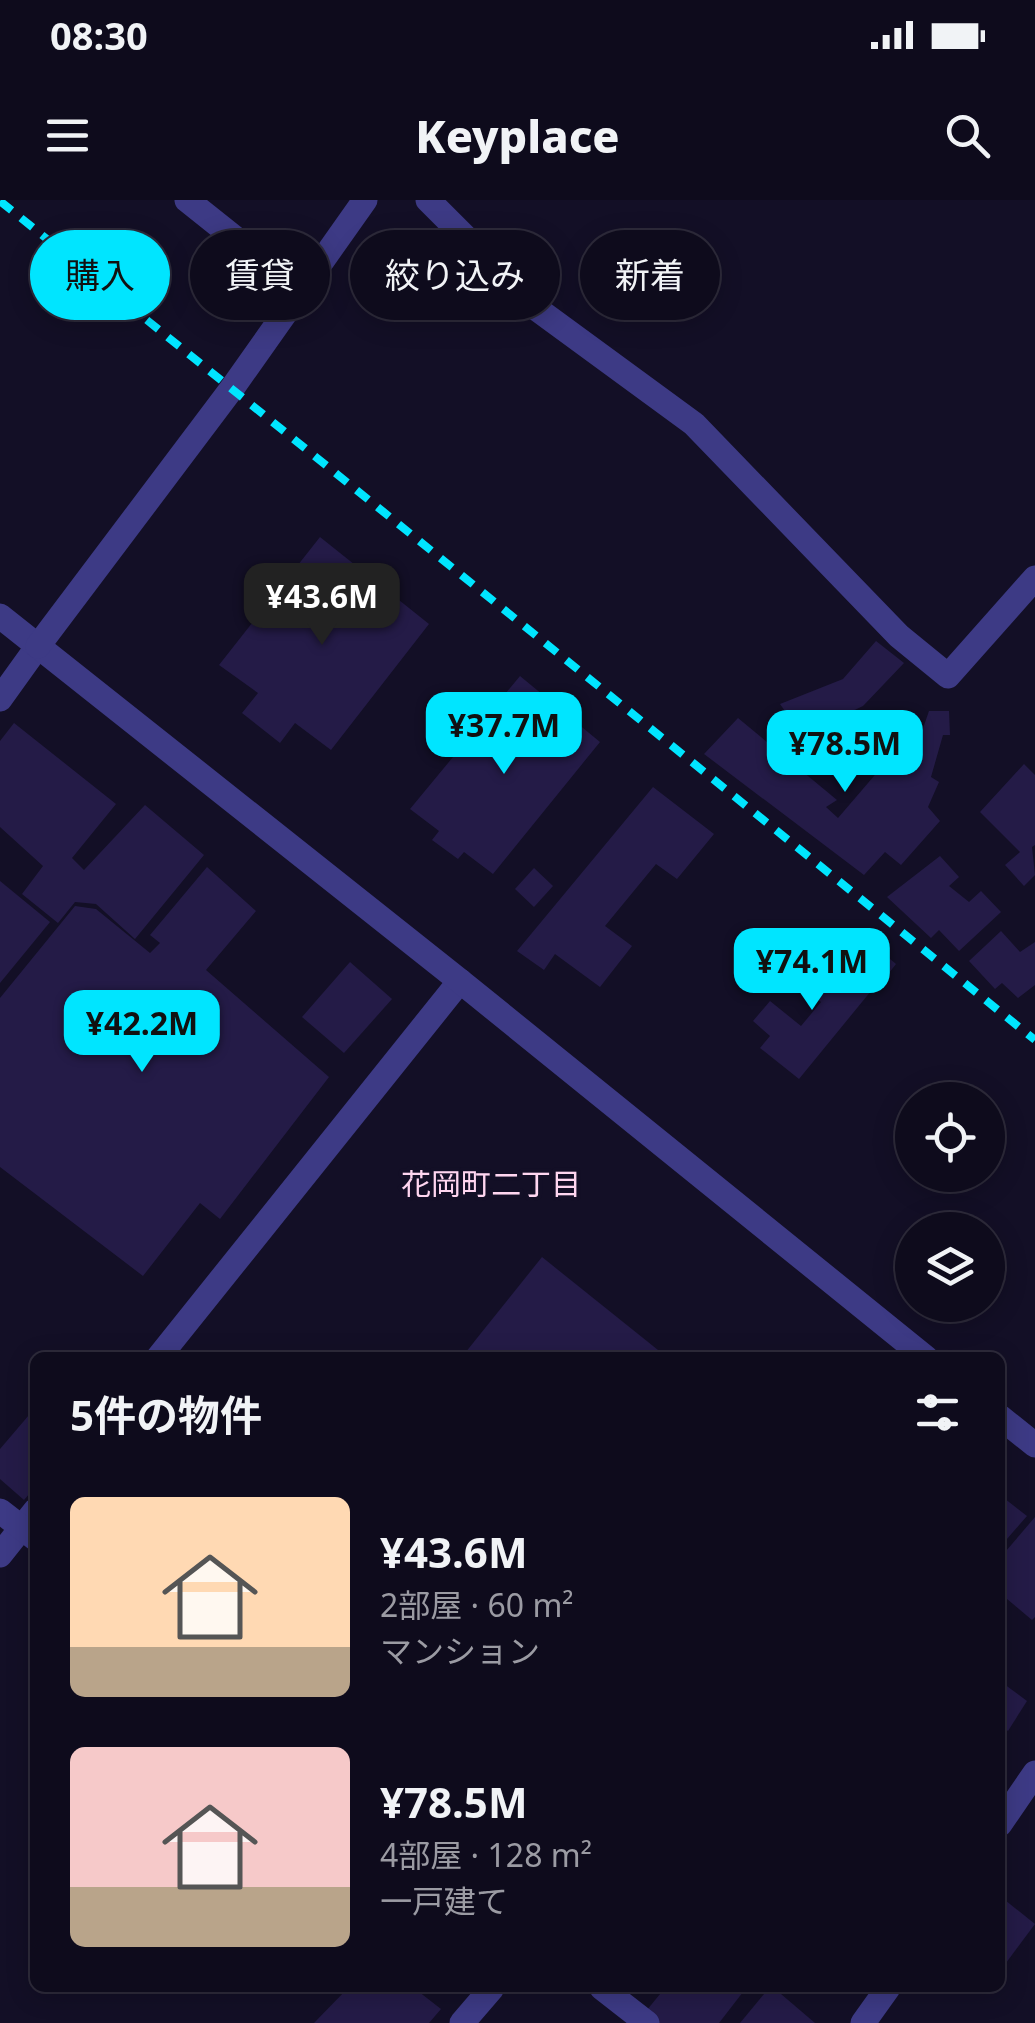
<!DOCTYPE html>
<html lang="ja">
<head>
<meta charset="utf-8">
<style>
	:root { --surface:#0e0b1c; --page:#1c1929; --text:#f1f3f6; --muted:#9b9ba3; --line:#2e2b3b; --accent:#00e5ff }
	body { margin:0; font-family:"Noto Sans","Noto Sans JP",sans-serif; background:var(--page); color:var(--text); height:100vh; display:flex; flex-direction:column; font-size:38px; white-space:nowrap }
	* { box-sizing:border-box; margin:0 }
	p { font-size:32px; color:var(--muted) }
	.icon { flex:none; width:55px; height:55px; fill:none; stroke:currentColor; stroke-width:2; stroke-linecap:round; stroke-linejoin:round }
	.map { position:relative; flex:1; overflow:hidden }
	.side { position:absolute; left:30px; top:1152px; width:975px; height:640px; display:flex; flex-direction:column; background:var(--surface); border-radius:15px; box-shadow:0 5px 25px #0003,0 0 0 2px var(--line) }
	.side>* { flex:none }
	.hud { position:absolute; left:30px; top:30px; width:975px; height:90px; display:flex; gap:20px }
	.fabs { position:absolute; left:895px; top:882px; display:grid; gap:20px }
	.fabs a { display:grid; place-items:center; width:110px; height:110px; border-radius:50%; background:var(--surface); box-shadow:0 5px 25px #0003,0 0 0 2px var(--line); font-size:50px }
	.price { position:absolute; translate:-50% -85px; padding:0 22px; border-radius:20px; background:var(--accent); color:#111; font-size:32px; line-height:65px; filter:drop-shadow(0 2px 5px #0008) }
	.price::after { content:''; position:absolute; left:50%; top:60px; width:30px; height:22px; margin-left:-15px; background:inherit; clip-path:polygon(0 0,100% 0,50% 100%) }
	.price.active { background:#222; color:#fff }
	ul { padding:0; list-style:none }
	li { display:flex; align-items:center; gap:30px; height:250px; padding:0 40px }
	li span { display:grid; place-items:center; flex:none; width:280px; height:200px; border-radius:15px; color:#555 }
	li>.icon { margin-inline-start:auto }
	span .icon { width:120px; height:120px; fill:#fffc; stroke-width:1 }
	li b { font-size:42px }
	h2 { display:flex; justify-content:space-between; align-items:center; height:120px; padding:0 40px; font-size:42px }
	.chip { padding:0 35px; border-radius:45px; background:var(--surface); box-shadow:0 5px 25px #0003,0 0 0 2px var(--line); font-size:35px; line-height:90px }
	.chip.active { background:var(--accent); color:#111 }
	.status { display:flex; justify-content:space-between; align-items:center; height:70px; padding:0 50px; background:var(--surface); direction:ltr }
	.status svg { height:28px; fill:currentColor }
	header { display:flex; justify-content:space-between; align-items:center; height:130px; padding:0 40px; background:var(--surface); font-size:45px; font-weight:800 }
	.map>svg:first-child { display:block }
	.building { fill:#241b47 }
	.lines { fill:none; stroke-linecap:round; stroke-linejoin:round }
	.minor { stroke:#3d3a85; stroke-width:25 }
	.tertiary { stroke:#3d3a85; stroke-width:25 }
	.rail { stroke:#00e5ff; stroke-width:8; stroke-dasharray:15 12; stroke-linecap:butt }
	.labels { text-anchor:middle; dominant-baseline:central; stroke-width:8; stroke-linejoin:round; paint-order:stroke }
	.neighbourhood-label { font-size:30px; fill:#ffd6f0; stroke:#130f26 }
</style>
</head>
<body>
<div class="status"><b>08:30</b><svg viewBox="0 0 49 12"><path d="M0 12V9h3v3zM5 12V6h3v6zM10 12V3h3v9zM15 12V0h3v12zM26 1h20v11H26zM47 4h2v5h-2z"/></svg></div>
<header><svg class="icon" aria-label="menu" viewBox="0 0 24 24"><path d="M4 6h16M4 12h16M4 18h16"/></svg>Keyplace<svg class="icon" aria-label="search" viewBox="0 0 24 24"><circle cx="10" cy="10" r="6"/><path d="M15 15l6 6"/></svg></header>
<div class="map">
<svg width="1035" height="1823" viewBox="0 0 1035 1823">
	<rect width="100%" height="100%" fill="#130f26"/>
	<g class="building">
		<path d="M 320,337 L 429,424 L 331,550 L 295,523 L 280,543 L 242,513 L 258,493 L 219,465 Z"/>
		<path d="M 876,441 L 904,463 L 863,506 L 802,535 L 780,504 L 843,479 Z"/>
		<path d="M 520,476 L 600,542 L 493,674 L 464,652 L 458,659 L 432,640 L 439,631 L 410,609 Z"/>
		<path d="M 929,511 L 949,511 L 950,535 L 943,535 L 931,577 L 939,582 L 928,607 L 940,621 L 901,665 L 885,652 L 864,675 L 704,554 L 738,518 L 837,600 L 826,607 L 838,618 L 892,555 L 912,560 Z"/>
		<path d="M 14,523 L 116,604 L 72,658 L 84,670 L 145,605 L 204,655 L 135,739 L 96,704 L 75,702 L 58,723 L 22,694 L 43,666 L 0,627 L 0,541 Z"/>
		<path d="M 1024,564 L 1035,575 L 1035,645 L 1032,647 L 1035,675 L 1024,686 L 1005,665 L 1020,652 L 980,612 Z"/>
		<path d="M 653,587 L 714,634 L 677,679 L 656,664 L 605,726 L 632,746 L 600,787 L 555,754 L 544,770 L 517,751 Z"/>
		<path d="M 940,656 L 959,677 L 949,686 L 969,702 L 981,691 L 1001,712 L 959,751 L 939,730 L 931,738 L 887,697 Z"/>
		<path d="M 207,667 L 256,711 L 206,770 L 329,877 L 220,1019 L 200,1003 L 143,1076 L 0,967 L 0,798 L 75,706 L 96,709 L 150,753 L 160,743 L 150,735 Z"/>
		<path d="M 534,668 L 553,686 L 534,707 L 515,689 Z"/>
		<path d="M 0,681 L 50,722 L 0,783 Z"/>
		<path d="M 855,730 L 896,764 L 878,787 L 835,753 Z"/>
		<path d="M 1001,731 L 1020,752 L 1035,742 L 1035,785 L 1018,798 L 1002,783 L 995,789 L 969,761 Z"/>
		<path d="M 814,745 L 871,791 L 799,879 L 760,848 L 770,836 L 753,821 L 770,801 L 801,826 L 821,802 L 789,776 Z"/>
		<path d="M 350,762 L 392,799 L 344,853 L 302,817 Z"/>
		<path d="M 542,1057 L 668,1158 L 461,1158 Z"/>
		<path d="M 35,1208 L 35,1287 L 24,1300 L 0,1279 L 0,1249 Z"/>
		<path d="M 1000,1295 L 1027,1316 L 1000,1347 Z"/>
		<path d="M 1035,1317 L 1035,1417 L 1032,1420 L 1000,1393 L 1000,1358 Z"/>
		<path d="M 1000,1481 L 1027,1501 L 1008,1531 L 1000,1525 Z"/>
		<path d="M 1000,1696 L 1035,1724 L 1006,1763 L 1000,1758 Z"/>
		<path d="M 348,1788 L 414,1788 L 441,1809 L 429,1823 L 314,1823 Z"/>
		<path d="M 665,1788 L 738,1788 L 743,1792 L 719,1823 L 652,1823 L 642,1816 Z"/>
		<path d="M 769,1788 L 774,1788 L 815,1823 L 740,1823 Z"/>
	</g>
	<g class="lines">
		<g class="minor">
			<path d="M 187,0 L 301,91"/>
			<path d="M 428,0 L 537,109 L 694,224 L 899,436 L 948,476 L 1035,378"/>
			<path d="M 0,499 L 38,446"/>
			<path d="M 158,1158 L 460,781"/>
			<path d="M 0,1355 L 35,1311"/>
			<path d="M 1000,1624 L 1035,1573"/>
			<path d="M 462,1823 L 492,1788"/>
		</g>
		<g class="tertiary">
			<path d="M 0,416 L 460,781 L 926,1158"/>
			<path d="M 38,446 L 233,187 L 365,0"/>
			<path d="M 1000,1217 L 1035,1245"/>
			<path d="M 0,1311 L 35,1338"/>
			<path d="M 602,1788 L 647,1823"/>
			<path d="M 863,1823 L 888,1788"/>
		</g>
		<path class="rail" d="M 0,1 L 1035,840"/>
	</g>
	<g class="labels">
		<g class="neighbourhood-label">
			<text x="491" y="983">花岡町二丁目</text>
		</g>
	</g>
</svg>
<div class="fabs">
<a><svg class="icon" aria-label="locate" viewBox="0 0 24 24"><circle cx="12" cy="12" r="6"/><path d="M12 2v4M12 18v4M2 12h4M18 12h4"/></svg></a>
<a><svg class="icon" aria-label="layers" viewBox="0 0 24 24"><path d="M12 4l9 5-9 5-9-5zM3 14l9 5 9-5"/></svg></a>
</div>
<b class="price active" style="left:322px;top:448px">¥43.6M</b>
<b class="price" style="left:504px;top:577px">¥37.7M</b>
<b class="price" style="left:845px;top:595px">¥78.5M</b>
<b class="price" style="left:812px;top:813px">¥74.1M</b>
<b class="price" style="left:142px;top:875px">¥42.2M</b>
<div class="hud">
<a class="chip active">購入</a>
<a class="chip">賃貸</a>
<a class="chip">絞り込み</a>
<a class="chip">新着</a>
</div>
<section class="side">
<h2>5件の物件<svg class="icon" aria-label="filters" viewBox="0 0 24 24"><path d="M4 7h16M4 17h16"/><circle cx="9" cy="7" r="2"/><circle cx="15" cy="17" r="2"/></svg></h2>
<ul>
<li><span style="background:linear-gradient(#ffd9b3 75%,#b9a48a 0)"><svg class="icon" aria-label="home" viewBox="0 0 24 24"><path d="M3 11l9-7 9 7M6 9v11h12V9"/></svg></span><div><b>¥43.6M</b><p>2部屋 · 60 m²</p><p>マンション</p></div></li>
<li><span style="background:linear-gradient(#f6c9c9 70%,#b9a48a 0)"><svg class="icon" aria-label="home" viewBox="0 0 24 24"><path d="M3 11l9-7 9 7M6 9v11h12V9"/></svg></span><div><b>¥78.5M</b><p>4部屋 · 128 m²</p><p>一戸建て</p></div></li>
</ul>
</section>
</div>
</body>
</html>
